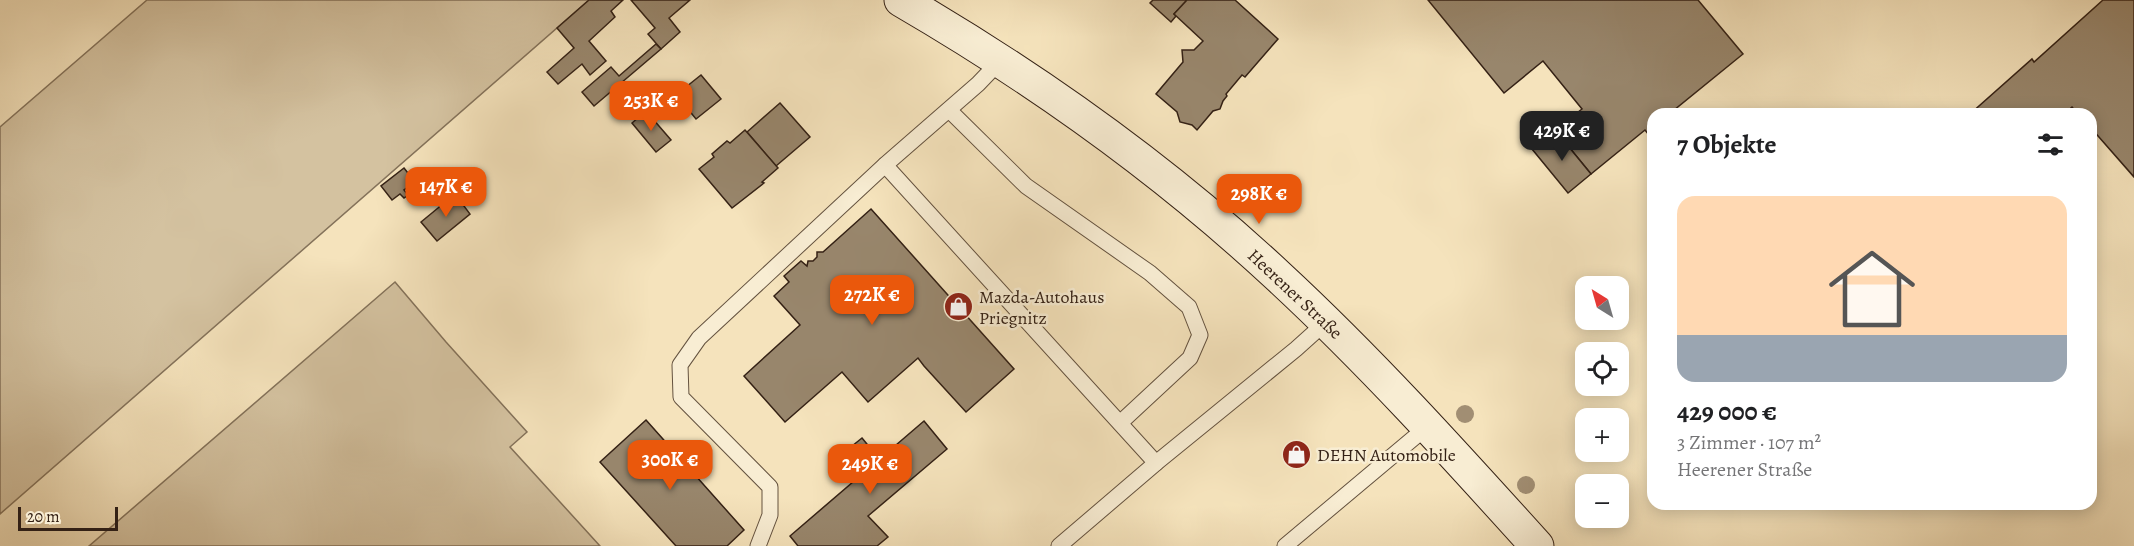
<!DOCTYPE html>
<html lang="de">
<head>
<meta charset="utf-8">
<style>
	:root { --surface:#fff; --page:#f6f6f6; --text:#202124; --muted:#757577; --line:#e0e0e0; --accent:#ea580c }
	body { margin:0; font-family:Alegreya,serif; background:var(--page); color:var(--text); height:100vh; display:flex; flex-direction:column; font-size:22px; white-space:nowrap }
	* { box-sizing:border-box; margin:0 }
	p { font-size:20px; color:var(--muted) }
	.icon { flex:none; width:33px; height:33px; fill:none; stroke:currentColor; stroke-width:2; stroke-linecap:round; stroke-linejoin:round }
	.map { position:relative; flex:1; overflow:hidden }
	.sheet { position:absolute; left:1647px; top:108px; width:450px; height:402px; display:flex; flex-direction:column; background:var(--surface); border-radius:18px; box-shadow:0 3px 15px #0003 }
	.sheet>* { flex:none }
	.needle { width:39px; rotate:323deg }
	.controls { position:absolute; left:1575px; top:276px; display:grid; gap:12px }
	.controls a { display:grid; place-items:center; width:54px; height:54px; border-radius:12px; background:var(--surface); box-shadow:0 3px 15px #0003; font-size:30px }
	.scale { position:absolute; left:18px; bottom:15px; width:100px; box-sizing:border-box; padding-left:6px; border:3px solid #342115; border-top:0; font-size:16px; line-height:21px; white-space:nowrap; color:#342115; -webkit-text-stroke:4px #f8edd3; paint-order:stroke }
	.price { position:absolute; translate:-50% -51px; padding:0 14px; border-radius:12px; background:var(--accent); color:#fff; font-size:20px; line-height:39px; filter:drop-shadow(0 2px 3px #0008) }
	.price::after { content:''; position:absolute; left:50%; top:36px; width:18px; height:14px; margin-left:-9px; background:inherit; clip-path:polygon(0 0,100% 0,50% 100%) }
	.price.current { background:#222; color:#fff }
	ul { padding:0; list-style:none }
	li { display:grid; align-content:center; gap:12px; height:318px; padding:0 30px }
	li+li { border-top:2px solid var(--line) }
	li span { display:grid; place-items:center; height:186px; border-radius:18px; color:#555 }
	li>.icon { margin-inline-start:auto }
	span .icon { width:108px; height:108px; fill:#fffc; stroke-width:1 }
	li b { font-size:26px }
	h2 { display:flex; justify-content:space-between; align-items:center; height:72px; padding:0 30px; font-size:26px }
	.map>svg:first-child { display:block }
	.green { fill:#d4c2a0; stroke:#84725a; stroke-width:1.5 }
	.building { fill:#98866c; stroke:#342115; stroke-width:1.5 }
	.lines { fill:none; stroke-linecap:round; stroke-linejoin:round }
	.service-casing { stroke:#64523f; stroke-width:17 }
	.secondary-casing { stroke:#342115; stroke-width:35 }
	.service { stroke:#f8edd3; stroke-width:15 }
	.secondary { stroke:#f8edd3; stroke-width:33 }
	.tree { fill:#a18e73 }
	.labels { text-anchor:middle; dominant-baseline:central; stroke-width:5; stroke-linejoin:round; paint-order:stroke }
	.street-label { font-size:18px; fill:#342115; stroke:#f8edd3 }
	.poi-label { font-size:18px; fill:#342115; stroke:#f8edd3; text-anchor:start }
</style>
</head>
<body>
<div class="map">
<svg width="2134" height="546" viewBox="0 0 2134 546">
	<rect width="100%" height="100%" fill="#f5e3bc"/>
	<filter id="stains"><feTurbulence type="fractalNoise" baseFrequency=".00333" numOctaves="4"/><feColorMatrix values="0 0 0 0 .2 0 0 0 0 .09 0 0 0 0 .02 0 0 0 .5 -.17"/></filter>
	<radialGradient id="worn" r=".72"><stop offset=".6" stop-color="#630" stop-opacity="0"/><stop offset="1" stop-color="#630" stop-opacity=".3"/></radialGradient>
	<g class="green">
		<path d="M 147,0 L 589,0 L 0,514 L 0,127 Z"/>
		<path d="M 395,282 L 446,342 L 527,432 L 510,447 L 600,546 L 89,546 Z"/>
	</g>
	<g class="building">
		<path d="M 589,0 L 623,0 L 611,11 L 615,17 L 589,41 L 606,61 L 590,75 L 582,64 L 558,84 L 547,72 L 574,48 L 557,28 Z"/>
		<path d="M 631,0 L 690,0 L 669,18 L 680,32 L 661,49 L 648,34 L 655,28 Z"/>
		<path d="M 1153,0 L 1187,0 L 1174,14 L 1176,16 L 1171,22 L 1150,3 Z"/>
		<path d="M 1187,0 L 1235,0 L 1278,39 L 1245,77 L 1242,75 L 1226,94 L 1227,96 L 1223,101 L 1220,109 L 1213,111 L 1197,130 L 1192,125 L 1180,122 L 1177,112 L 1156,94 L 1183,62 L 1182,50 L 1194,50 L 1203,41 L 1174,14 Z"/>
		<path d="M 1428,0 L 1698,0 L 1743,54 L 1673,111 L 1675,114 L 1653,114 L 1653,140 L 1645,130 L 1591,174 L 1555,130 L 1582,109 L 1543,61 L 1504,93 Z"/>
		<path d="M 2103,0 L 2134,0 L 2134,177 L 2091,128 L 2091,114 L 2078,114 L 2072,107 L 2064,114 L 1970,114 L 2032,59 L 2034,62 Z"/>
		<path d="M 656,44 L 661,49 L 594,106 L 582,92 L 611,67 L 619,76 Z"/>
		<path d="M 701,75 L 721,99 L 696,119 L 679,98 L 689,90 L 686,87 Z"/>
		<path d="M 780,103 L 810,137 L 776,166 L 747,132 Z"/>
		<path d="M 646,111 L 671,140 L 656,152 L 632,123 Z"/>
		<path d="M 745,130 L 778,168 L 762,182 L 764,183 L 732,208 L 699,169 L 714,157 L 712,154 L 727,141 L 730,143 Z"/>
		<path d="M 1555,130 L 1591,174 L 1568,193 L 1532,149 Z"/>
		<path d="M 404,168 L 415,182 L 404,190 L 408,195 L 404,198 L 400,194 L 392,200 L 381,186 Z"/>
		<path d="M 455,194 L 470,214 L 437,241 L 421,222 Z"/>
		<path d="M 871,209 L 1014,369 L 966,412 L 924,366 L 918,358 L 868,402 L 842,372 L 785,422 L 744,376 L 800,325 L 774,296 L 789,282 L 784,276 L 801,261 L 807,266 L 808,261 L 813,261 L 817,257 L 817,252 L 823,252 Z"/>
		<path d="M 646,420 L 744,530 L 727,546 L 676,546 L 600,462 Z"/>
		<path d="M 924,421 L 947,449 L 868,516 L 888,537 L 877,546 L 798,546 L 790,536 Z"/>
		<path d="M 862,438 L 875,454 L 849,475 L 836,459 Z"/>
	</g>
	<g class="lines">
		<defs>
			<g id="service">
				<path d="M 949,110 L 1026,186 L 1150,273 L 1189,307 L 1200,335 L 1190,358 L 1120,423"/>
				<path d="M 885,165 L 1156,463"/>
				<path d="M 758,546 L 770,515 L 770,487 L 681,397 L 680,365 L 699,338 L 885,165 L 978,84 L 1001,60"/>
				<path d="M 1059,546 L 1156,463 L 1296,349 L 1326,322"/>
				<path d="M 1285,546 L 1428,426"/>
			</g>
			<path id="secondary" d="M 901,0 C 1035,78 1163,169 1277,275 C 1369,360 1453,453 1537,546"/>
		</defs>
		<use href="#service" class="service-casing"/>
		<use href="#secondary" class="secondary-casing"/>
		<use href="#service" class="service"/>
		<use href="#secondary" class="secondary"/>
	</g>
	<g class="tree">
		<circle cx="1465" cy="414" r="9"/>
		<circle cx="1526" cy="485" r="9"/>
	</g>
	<defs>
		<symbol id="shop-disc" viewBox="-11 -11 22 22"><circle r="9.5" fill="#8f2418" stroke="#f8edd3"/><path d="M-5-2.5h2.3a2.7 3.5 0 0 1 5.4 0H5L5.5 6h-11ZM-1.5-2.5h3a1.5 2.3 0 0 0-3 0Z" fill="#fff"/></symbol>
	</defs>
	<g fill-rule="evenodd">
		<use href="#shop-disc" x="942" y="290" width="33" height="33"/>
		<use href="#shop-disc" x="1280" y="438" width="33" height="33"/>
	</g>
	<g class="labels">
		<g class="street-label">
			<text transform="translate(1295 294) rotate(43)">Heerener Straße</text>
		</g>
		<g class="poi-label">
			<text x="979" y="297">Mazda-Autohaus<tspan x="979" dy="21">Priegnitz</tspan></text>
			<text x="1317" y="455">DEHN Automobile</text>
		</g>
	</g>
	<rect width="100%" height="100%" filter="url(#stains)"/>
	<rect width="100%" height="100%" fill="url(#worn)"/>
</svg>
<div class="controls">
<a><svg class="needle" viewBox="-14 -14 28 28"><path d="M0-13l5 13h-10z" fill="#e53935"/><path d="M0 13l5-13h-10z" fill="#757577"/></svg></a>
<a><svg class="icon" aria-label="locate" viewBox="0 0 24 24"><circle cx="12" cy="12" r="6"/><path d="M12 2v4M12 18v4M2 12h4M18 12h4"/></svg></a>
<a>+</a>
<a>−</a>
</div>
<div class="scale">20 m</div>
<b class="price" style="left:651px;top:132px">253K €</b>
<b class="price current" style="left:1562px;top:162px">429K €</b>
<b class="price" style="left:446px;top:218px">147K €</b>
<b class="price" style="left:1259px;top:225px">298K €</b>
<b class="price" style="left:872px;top:326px">272K €</b>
<b class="price" style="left:670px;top:491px">300K €</b>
<b class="price" style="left:870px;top:495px">249K €</b>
<section class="sheet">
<h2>7 Objekte<svg class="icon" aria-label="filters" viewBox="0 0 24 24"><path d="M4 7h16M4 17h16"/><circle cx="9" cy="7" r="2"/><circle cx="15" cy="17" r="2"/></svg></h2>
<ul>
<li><span style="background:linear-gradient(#ffd9b3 75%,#9aa5b1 0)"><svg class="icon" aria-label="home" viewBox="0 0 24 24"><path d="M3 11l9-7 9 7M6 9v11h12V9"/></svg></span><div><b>429 000 €</b><p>3 Zimmer · 107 m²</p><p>Heerener Straße</p></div></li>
</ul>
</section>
</div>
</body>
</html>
